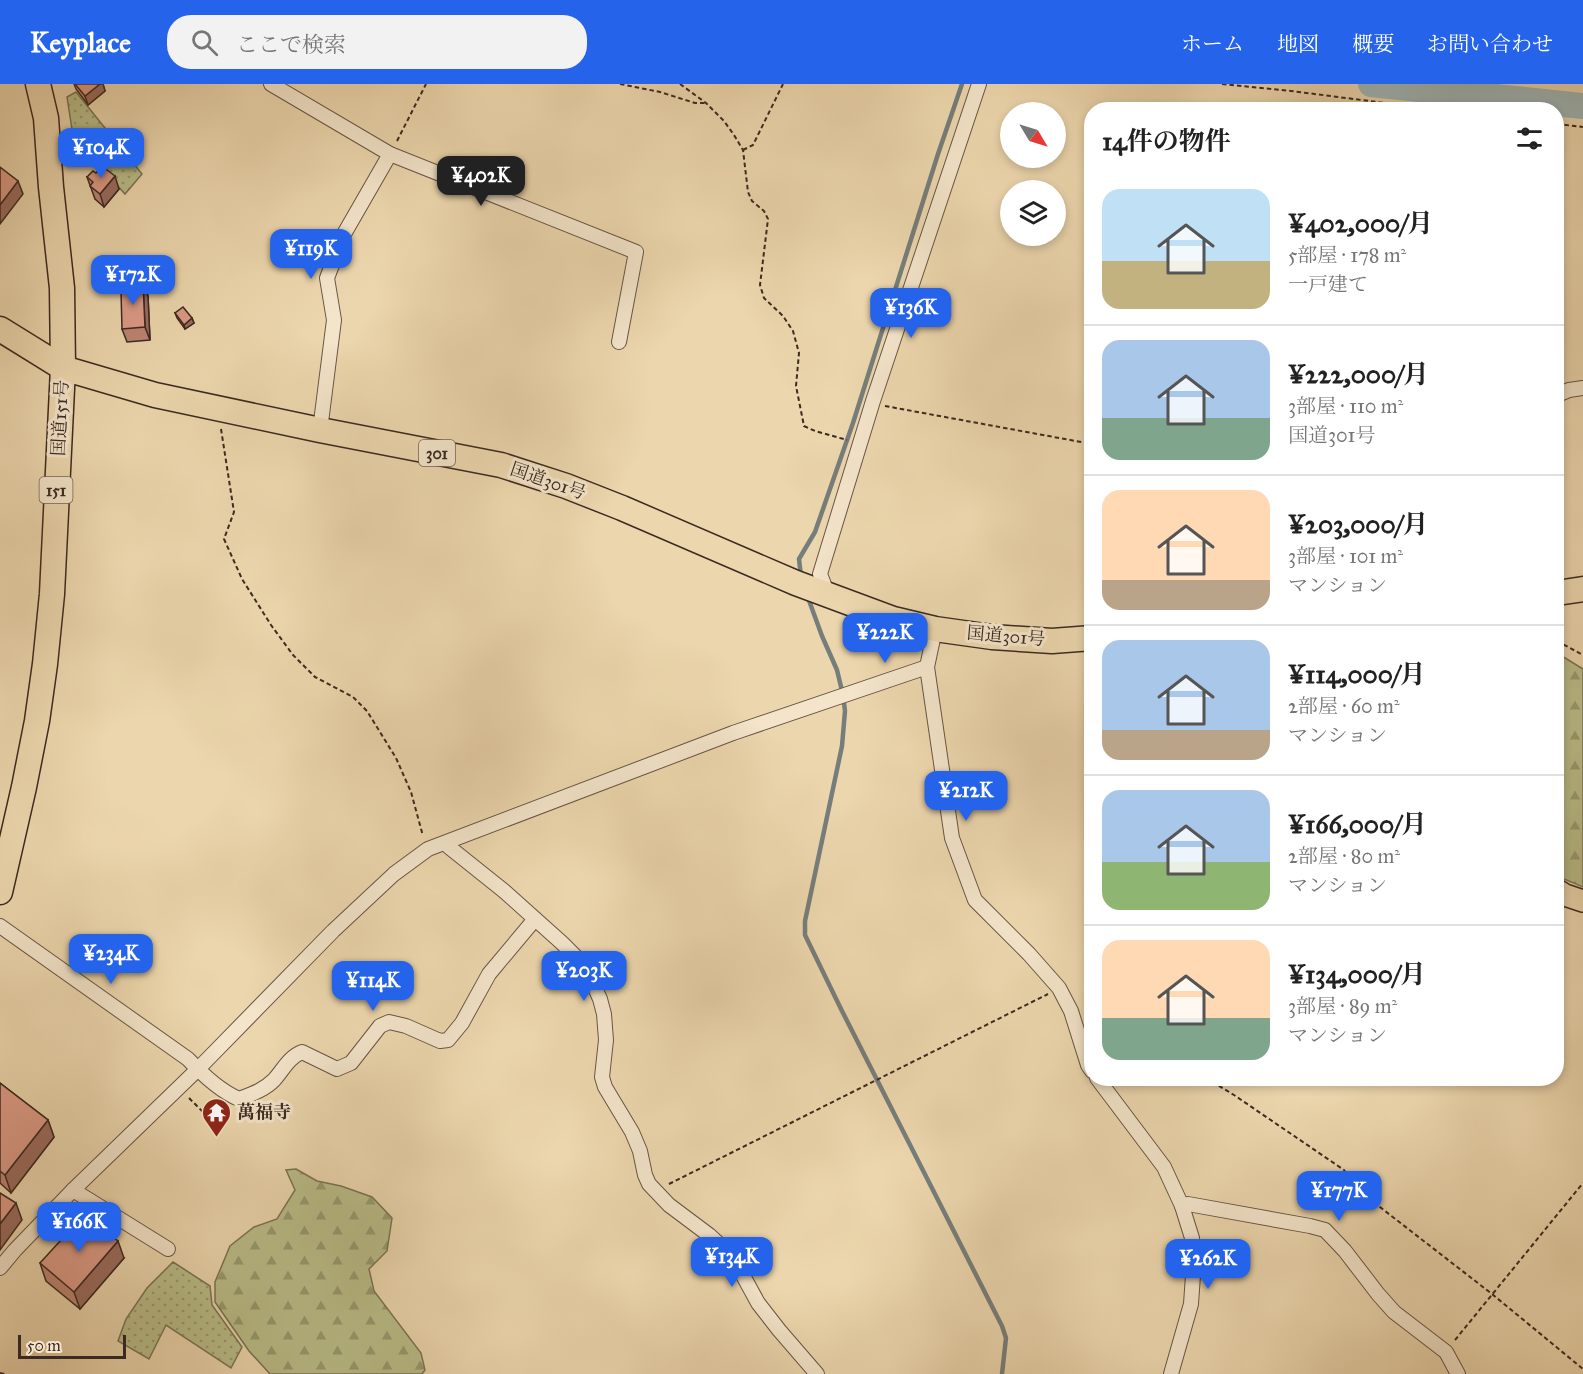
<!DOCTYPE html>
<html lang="ja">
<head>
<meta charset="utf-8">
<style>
	:root { --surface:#fff; --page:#f2f2f2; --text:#222; --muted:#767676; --line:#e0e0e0; --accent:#2563eb }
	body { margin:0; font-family:"IM FELL Great Primer","Noto Serif JP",serif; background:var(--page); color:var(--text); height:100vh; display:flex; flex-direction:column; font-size:22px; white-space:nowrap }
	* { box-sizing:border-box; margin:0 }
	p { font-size:20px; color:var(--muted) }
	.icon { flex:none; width:33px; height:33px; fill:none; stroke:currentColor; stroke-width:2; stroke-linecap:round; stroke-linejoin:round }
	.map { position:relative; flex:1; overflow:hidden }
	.drawer { position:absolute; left:1084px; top:18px; width:480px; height:984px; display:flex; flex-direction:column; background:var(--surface); border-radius:24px; box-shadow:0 3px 9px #0003 }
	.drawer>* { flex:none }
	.needle { width:39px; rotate:128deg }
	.controls { position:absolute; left:1000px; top:18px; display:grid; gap:12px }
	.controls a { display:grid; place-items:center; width:66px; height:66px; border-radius:50%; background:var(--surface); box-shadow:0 3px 9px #0003; font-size:30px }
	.scale { position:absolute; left:18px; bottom:15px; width:108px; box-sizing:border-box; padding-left:6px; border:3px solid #3b2a22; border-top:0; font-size:16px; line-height:21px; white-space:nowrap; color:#3b2a22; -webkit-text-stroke:4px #f3e4ca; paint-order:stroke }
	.price { position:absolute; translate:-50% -51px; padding:0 14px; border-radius:12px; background:var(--accent); color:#fff; font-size:20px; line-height:39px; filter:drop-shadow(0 2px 3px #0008) }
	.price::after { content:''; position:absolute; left:50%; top:36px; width:18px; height:14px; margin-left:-9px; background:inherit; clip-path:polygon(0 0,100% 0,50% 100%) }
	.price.on { background:#222; color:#fff }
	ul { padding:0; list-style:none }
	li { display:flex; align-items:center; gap:18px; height:150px; padding:0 18px }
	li+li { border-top:2px solid var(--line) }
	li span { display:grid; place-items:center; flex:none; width:168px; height:120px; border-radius:18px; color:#555 }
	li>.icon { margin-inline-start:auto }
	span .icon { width:72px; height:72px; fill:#fffc; stroke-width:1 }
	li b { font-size:26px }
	h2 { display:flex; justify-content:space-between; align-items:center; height:72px; padding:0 18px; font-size:26px }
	header { display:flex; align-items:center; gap:36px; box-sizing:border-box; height:84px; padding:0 30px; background:var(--accent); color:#fff }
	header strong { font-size:28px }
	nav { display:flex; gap:33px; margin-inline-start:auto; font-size:21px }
	.search { width:420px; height:54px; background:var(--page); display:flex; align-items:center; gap:15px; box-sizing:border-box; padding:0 21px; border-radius:24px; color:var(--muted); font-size:22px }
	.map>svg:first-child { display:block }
	.grass { fill:url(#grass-dots); stroke:#7a7456; stroke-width:1.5 }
	.forest { fill:url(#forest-firs); stroke:#7a7456; stroke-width:1.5 }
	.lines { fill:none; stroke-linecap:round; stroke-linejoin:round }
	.stream { stroke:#767e7b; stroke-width:4.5 }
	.river { stroke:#9eb6b6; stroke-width:26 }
	.street-casing { stroke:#675545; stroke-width:16 }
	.primary-casing { stroke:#3b2a22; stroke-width:24 }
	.highway-casing { stroke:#3b2a22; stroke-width:27 }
	.path { stroke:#3b2a22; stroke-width:2; stroke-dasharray:4.5 3; stroke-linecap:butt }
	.street { stroke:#f3e4ca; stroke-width:14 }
	.primary { stroke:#ecd6ad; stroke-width:21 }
	.highway { stroke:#ecd6ad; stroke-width:24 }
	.wall { fill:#bd8574; stroke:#3b2a22; stroke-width:1.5 }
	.shaded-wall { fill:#9a6c5e; stroke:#3b2a22; stroke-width:1.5 }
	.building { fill:#dc9b87; stroke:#3b2a22; stroke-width:1.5 }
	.labels { text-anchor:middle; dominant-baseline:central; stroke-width:6; stroke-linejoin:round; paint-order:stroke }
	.shield { fill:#f3e4ca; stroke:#726254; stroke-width:1.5 }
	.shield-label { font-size:16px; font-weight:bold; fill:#3b2a22 }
	.street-label { font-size:18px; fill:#3b2a22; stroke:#f3e4ca }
	.poi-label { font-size:18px; font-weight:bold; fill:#3b2a22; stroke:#f3e4ca; text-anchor:start }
</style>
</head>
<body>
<header>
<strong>Keyplace</strong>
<div class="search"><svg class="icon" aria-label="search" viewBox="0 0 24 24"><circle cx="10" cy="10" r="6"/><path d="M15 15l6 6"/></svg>ここで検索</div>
<nav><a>ホーム</a><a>地図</a><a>概要</a><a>お問い合わせ</a></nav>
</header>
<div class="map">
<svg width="1583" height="1290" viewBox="0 0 1583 1290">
	<defs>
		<pattern id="grass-dots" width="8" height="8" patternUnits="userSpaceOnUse" patternTransform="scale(1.5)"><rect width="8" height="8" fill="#b9bd89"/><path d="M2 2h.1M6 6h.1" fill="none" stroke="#989a70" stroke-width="1.8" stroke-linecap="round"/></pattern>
		<pattern id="forest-firs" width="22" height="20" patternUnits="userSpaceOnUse" patternTransform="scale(1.5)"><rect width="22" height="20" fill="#b9bd89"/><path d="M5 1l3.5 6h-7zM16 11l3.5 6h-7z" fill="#989a70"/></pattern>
	</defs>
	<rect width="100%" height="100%" fill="#ecd6ad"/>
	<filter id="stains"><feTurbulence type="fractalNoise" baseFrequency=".00333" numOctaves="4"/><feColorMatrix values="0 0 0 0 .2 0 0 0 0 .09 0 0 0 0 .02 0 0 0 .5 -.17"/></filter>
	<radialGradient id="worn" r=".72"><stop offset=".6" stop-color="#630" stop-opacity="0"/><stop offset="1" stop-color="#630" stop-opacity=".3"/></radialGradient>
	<g class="grass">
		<path d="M 76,8 L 142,90 L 125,110 L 73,52 L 67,13 Z"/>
		<path d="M 173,1178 L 210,1202 L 212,1221 L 242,1263 L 231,1284 L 166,1241 L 149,1275 L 118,1257 L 126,1235 L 147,1204 Z"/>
	</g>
	<g class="forest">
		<path d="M 1557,569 L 1583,585 L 1583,803 L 1557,792 Z"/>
		<path d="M 296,1085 L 317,1097 L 341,1102 L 372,1113 L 392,1134 L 387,1167 L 369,1185 L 374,1207 L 421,1269 L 425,1286 L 422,1290 L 270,1290 L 249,1267 L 215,1218 L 215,1198 L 230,1162 L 254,1143 L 277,1135 L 295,1106 L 286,1086 Z"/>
	</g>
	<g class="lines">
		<g class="stream">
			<path d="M 801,492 L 799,475 L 815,448 L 853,339 L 938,70 L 962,0"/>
			<path d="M 807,511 L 822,552 L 837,586 L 843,611 L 845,627 L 842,662 L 805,837 L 805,851 L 841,925 L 1002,1242 L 1006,1254 L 1002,1290"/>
		</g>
		<path class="river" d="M 1371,0 L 1583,22"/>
		<defs>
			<g id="street">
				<path d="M 271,0 L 390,70 L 636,168 L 619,258"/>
				<path d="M 1557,311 L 1569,306 L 1583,304"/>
				<path d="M 320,346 L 334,236 L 327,194 L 344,150 L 390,70"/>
				<path d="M 828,511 L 820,490 L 873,317 L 979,0"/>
				<path d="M 935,545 L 927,583 L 952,754 L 975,816 L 1029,870 L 1059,904 L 1071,927 L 1088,981 L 1092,987"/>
				<path d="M 447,759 L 449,763 L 504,807 L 562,859 L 579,876 L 592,897 L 600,915 L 604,930 L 606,956 L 602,993 L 605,1003 L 632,1048 L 640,1067 L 645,1091 L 649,1100 L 669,1121 L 709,1151 L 722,1163 L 740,1186 L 758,1219 L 779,1246 L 817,1290"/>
				<path d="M 0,842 L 188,975 C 202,990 220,1007 239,1015 C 252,1010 264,1006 274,996 C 283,986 289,973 302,968 L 337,985 L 351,979 L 380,942 L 389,938 L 406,942 L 440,957 L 448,956 L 462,939 L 489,890 L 535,835"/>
				<path d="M 1097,994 L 1164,1083 L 1182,1122 L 1192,1154 L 1194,1177 L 1191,1220 L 1171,1290"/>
				<path d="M 73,1106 L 168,1165"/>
				<path d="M 1182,1122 L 1188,1120 L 1310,1142 L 1325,1146 L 1345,1167 L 1378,1210 L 1394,1228 L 1446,1268 L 1458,1290"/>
				<path d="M 0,1184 L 15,1166 L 73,1106 L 198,985 L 333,847 L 394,790 L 428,765 L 733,649 L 927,583"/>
			</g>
			<path id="primary" d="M 1557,806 L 1565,811 L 1583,817"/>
			<g id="highway">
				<path d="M 0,245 L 63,284 L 155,311 L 320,346 L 501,381 L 566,402 L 622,424 L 796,499 L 893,535 L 935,545 L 992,553 L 1052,557 L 1092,554"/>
				<path d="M 1557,509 L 1583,505"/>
				<path d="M 0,808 L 24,703 L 37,637 L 45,580 L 52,510 L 63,284 L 62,204 L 51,103 L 46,34 L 38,0"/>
			</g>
		</defs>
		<use href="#street" class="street-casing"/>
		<use href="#primary" class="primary-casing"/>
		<use href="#highway" class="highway-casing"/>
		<g class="path">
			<path d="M 620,0 L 660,8 L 695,19 L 706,19"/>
			<path d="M 680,0 L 706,19 L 724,37 L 734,51 L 743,66 L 748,108 L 752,117 L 764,127 L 768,135 L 760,201 L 764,214 L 783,232 L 793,247 L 799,269 L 796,302 L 804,342 L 815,347 L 847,356"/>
			<path d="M 1222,0 L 1291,7 L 1440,26"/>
			<path d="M 1557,40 L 1583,43"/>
			<path d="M 397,57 L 426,0"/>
			<path d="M 743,66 L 753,61 L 783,0"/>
			<path d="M 885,322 L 1092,360"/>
			<path d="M 221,345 L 234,428 L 224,455 L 242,495 L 271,541 L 293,571 L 315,593 L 353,613 L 367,627 L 396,674 L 411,708 L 423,752"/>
			<path d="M 1557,557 L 1583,571"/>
			<path d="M 1206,994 L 1234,1011 L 1344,1086 L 1355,1102 L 1367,1113 L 1492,1210 L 1583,1285"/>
			<path d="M 189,1014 L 206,1031"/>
			<path d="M 669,1100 L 1048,910"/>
			<path d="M 1455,1256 L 1583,1099"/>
			<path d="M 0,1289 L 5,1290"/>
		</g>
		<use href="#street" class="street"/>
		<use href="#primary" class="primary"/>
		<use href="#highway" class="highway"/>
	</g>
	<g class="wall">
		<path d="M 74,0 L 103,0 L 105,7 L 88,21 L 76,5 Z"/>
		<path d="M 87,93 L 119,105 L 104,123 L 95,115 Z"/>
		<path d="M 143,199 L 148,212 L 150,256 L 127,258 L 122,245 Z"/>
		<path d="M 175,229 L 192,234 L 194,239 L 185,245 L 177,234 Z"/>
		<path d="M 0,999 L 48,1036 L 54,1053 L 11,1109 L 0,1099 Z"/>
		<path d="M 124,1174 L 80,1225 L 46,1197 L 40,1179 Z"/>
	</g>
	<g class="shaded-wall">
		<path d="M 100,0 L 103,0 L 105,7 L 88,21 L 85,12 Z"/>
		<path d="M 115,92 L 119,105 L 104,123 L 100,110 Z"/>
		<path d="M 18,97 L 23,110 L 0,140 L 0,121 Z"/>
		<path d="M 143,199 L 148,212 L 150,256 L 145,243 Z"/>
		<path d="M 192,234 L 194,239 L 185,245 L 184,241 Z"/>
		<path d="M 48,1036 L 54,1053 L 11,1109 L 5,1091 Z"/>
		<path d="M 16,1119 L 22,1136 L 0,1166 L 0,1140 Z"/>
		<path d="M 118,1157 L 124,1174 L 80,1225 L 74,1208 Z"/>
	</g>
	<g class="building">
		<path d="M 75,0 L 100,0 L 85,12 Z"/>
		<path d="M 102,82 L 115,92 L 100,110 L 90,102 L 93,98 L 87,93 L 93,87 L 96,89 Z"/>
		<path d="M 0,83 L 18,97 L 0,121 Z"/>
		<path d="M 143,199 L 145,243 L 122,245 L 121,207 L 123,207 L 123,200 Z"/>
		<path d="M 183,223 L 192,234 L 184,241 L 175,229 Z"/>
		<path d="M 0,999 L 48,1036 L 5,1091 L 0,1087 Z"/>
		<path d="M 0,1109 L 16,1119 L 0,1140 Z"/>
		<path d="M 83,1132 L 118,1157 L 74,1208 L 40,1179 Z"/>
	</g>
	<defs>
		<symbol id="temple-pin" viewBox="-11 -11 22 30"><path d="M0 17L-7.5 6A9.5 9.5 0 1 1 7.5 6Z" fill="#8f2418" stroke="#f3e4ca"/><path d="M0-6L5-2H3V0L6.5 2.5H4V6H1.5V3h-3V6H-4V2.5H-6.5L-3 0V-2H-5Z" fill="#fff"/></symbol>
	</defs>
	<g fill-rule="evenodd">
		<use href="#temple-pin" x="200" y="1012" width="33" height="45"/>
	</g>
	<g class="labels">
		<g class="shield">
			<rect x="419" y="356" width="36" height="26" rx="4.5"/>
			<rect x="39.5" y="393" width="33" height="26" rx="4.5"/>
		</g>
		<g class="shield-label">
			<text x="437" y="369">301</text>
			<text x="56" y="406">151</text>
		</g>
		<g class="street-label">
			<text transform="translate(60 334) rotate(-87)">国道151号</text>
			<text transform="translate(548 397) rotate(19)">国道301号</text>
			<text transform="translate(1006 552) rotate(5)">国道301号</text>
		</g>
		<g class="poi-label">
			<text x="237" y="1028">萬福寺</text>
		</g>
	</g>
	<rect width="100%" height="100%" filter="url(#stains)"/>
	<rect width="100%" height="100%" fill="url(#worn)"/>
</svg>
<div class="controls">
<a><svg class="needle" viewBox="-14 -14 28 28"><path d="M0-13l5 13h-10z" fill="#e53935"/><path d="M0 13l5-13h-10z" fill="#767676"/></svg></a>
<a><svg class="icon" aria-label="layers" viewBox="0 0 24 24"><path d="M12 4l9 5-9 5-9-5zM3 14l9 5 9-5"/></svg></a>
</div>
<div class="scale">50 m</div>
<b class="price" style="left:101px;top:95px">¥104K</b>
<b class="price on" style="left:481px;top:123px">¥402K</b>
<b class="price" style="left:311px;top:196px">¥119K</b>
<b class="price" style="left:133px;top:222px">¥172K</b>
<b class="price" style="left:911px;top:255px">¥136K</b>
<b class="price" style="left:885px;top:580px">¥222K</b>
<b class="price" style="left:966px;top:738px">¥212K</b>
<b class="price" style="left:111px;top:901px">¥234K</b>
<b class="price" style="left:584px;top:918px">¥203K</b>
<b class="price" style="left:373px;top:928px">¥114K</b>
<b class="price" style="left:1339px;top:1138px">¥177K</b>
<b class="price" style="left:79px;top:1169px">¥166K</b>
<b class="price" style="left:732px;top:1204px">¥134K</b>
<b class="price" style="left:1208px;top:1206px">¥262K</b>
<section class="drawer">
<h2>14件の物件<svg class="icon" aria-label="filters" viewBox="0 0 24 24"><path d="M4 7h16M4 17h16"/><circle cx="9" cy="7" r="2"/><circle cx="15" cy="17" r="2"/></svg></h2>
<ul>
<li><span style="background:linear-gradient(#bfe0f5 60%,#c2b280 0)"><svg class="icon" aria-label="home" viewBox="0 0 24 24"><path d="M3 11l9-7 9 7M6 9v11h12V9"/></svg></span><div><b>¥402,000/月</b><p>5部屋 · 178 m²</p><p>一戸建て</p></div></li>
<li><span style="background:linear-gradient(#a9c7e8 65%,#7fa58c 0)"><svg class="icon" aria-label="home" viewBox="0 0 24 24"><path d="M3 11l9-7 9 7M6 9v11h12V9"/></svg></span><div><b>¥222,000/月</b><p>3部屋 · 110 m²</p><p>国道301号</p></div></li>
<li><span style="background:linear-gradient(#ffd9b3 75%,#b9a48a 0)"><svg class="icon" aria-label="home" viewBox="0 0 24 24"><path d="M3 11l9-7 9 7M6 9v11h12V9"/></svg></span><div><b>¥203,000/月</b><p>3部屋 · 101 m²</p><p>マンション</p></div></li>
<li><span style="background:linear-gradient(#a9c7e8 75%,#b9a48a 0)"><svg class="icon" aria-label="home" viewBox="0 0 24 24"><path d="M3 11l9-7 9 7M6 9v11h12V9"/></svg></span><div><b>¥114,000/月</b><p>2部屋 · 60 m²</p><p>マンション</p></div></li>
<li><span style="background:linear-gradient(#a9c7e8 60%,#8fb573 0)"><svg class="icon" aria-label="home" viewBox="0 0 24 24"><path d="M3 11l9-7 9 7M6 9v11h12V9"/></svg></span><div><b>¥166,000/月</b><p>2部屋 · 80 m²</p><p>マンション</p></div></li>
<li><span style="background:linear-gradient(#ffd9b3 65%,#7fa58c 0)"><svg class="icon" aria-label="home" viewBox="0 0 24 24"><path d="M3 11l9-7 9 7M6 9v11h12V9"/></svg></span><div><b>¥134,000/月</b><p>3部屋 · 89 m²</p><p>マンション</p></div></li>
</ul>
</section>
</div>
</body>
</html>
